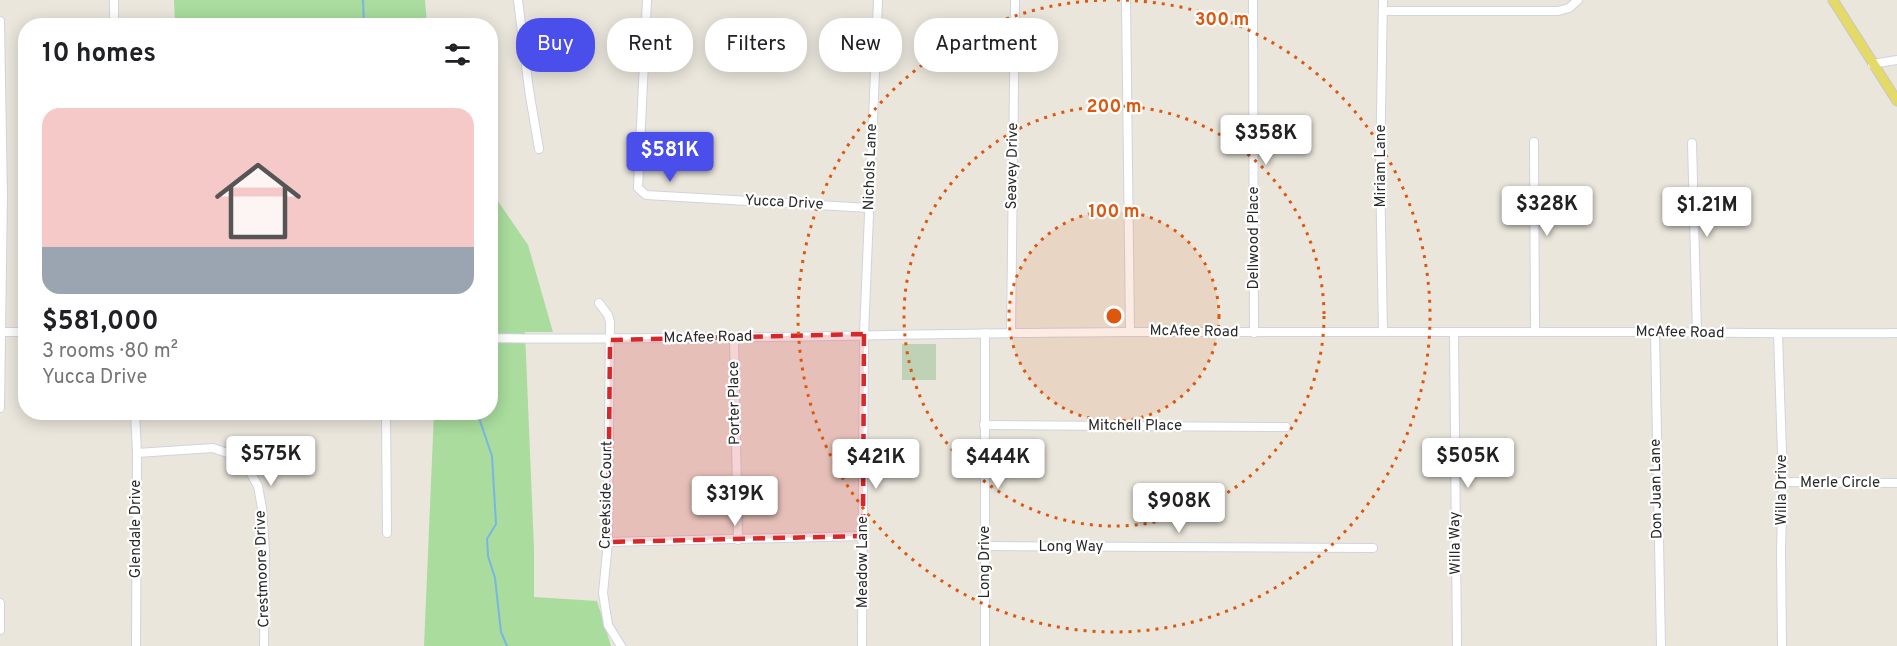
<!DOCTYPE html>
<html lang="en">
<head>
<meta charset="utf-8">
<style>
	:root { --surface:#fff; --page:#f6f6f6; --text:#202124; --muted:#757577; --accent:#4a4eea }
	body { margin:0; font-family:Overpass,sans-serif; background:var(--page); color:var(--text); height:100vh; display:flex; flex-direction:column; font-size:22px; white-space:nowrap }
	* { box-sizing:border-box; margin:0 }
	p { font-size:20px; color:var(--muted) }
	.icon { flex:none; width:33px; height:33px; fill:none; stroke:currentColor; stroke-width:2; stroke-linecap:round; stroke-linejoin:round }
	.map { position:relative; flex:1; overflow:hidden }
	.sheet { position:absolute; left:18px; top:18px; width:480px; height:402px; display:flex; flex-direction:column; background:var(--surface); border-radius:24px; box-shadow:0 3px 15px #0003 }
	.sheet>* { flex:none }
	.hud { position:absolute; left:516px; top:18px; width:570px; height:54px; display:flex; gap:12px }
	.price { position:absolute; translate:-50% -51px; padding:0 14px; border-radius:6px; background:#fff; color:#222; font-size:20px; line-height:39px; filter:drop-shadow(0 2px 3px #0008) }
	.price::after { content:''; position:absolute; left:50%; top:36px; width:18px; height:14px; margin-left:-9px; background:inherit; clip-path:polygon(0 0,100% 0,50% 100%) }
	.price.selected { background:var(--accent); color:#fff }
	ul { padding:0; list-style:none }
	li { display:grid; align-content:center; gap:12px; height:318px; padding:0 24px }
	li span { display:grid; place-items:center; height:186px; border-radius:18px; color:#555 }
	li>.icon { margin-inline-start:auto }
	span .icon { width:108px; height:108px; fill:#fffc; stroke-width:1 }
	li b { font-size:26px }
	h2 { display:flex; justify-content:space-between; align-items:center; height:72px; padding:0 24px; font-size:26px }
	.tag { padding:0 21px; border-radius:24px; background:var(--surface); box-shadow:0 3px 15px #0003; font-size:21px; line-height:54px }
	.tag.selected { background:var(--accent); color:#fff }
	.map>svg:first-child { display:block }
	.green { fill:#a9dc9d }
	.cemetery { fill:#bfd2b5 }
	.lines { fill:none; stroke-linecap:round; stroke-linejoin:round }
	.stream { stroke:#78b6e4; stroke-width:2 }
	.minor-casing { stroke:#d2d2e1; stroke-width:10 }
	.major-casing { stroke:#c7c7c7; stroke-width:11 }
	.minor { stroke:#fff; stroke-width:8 }
	.major { stroke:#e4da67; stroke-width:9 }
	.marked { fill:#d62828; fill-opacity:0.2; stroke:#d62828; stroke-width:4.5; stroke-dasharray:12 8; stroke-linejoin:round }
	.ring { fill:none; stroke:#de570d; stroke-width:3; stroke-dasharray:3 6 }
	.labels { text-anchor:middle; dominant-baseline:central; stroke-width:4.5; stroke-linejoin:round; paint-order:stroke }
	.street-label { font-size:15px; fill:#292929; stroke:#fff }
	.centre { fill:#de570d; stroke:#fff; stroke-width:3 }
	.ring-label { font-size:18px; text-anchor:middle; font-weight:bold; fill:#de570d; stroke:#fff; stroke-width:4.5; stroke-linejoin:round; paint-order:stroke }
</style>
</head>
<body>
<div class="map">
<svg width="1897" height="646" viewBox="0 0 1897 646">
	<rect width="100%" height="100%" fill="#eae6dc"/>
	<g class="green">
		<path d="M 174,0 L 425,0 L 427,25 L 175,25 Z"/>
		<path d="M 491,191 L 528,245 L 553,332 L 525,332 L 534,549 L 534,597 L 597,601 L 611,646 L 424,646 L 434,413 L 490,412 Z"/>
	</g>
	<rect class="cemetery" x="902" y="344" width="34" height="36"/>
	<g class="lines">
		<g class="stream">
			<path d="M 363,0 L 364,26"/>
			<path d="M 477,412 L 492,456 L 496,524 L 487,539 L 488,556 L 495,578 L 501,632 L 507,646"/>
		</g>
		<defs>
			<g id="minor">
				<path d="M 114,0 L 114,26"/>
				<path d="M 518,0 L 529,90 L 539,149"/>
				<path d="M 647,0 L 638,188 L 646,195 L 869,208"/>
				<path d="M 1126,0 L 1130,332"/>
				<path d="M 1253,0 L 1254,333"/>
				<path d="M 1383,11 L 1558,11 L 1569,8 L 1578,0"/>
				<path d="M 0,21 L 3,195 L 0,408"/>
				<path d="M 1872,64 L 1897,60"/>
				<path d="M 1534,142 L 1535,332"/>
				<path d="M 1692,143 L 1697,332"/>
				<path d="M 599,303 L 608,315 L 610,322 L 608,542 L 603,593 L 608,625 L 621,646"/>
				<path d="M 0,332 L 26,332"/>
				<path d="M 1383,332 L 1380,169 L 1383,0"/>
				<path d="M 1454,332 L 1457,646"/>
				<path d="M 1655,332 L 1661,646"/>
				<path d="M 985,333 L 985,646"/>
				<path d="M 1011,333 L 1015,0"/>
				<path d="M 1778,335 L 1783,482 L 1781,550 L 1782,646"/>
				<path d="M 490,338 C 703,341 914,333 1127,332 C 1303,331 1480,331 1657,332 C 1737,333 1817,334 1897,333"/>
				<path d="M 734,338 L 738,540"/>
				<path d="M 135,412 L 137,453 L 136,646"/>
				<path d="M 386,412 L 387,533"/>
				<path d="M 984,425 L 1286,427"/>
				<path d="M 137,453 L 213,448 L 233,455 L 249,470 L 258,486 L 262,508 L 265,551 L 264,646"/>
				<path d="M 1783,482 L 1897,483"/>
				<path d="M 608,542 L 863,536"/>
				<path d="M 986,546 L 1373,548"/>
				<path d="M 0,603 L 0,630"/>
				<path d="M 862,646 L 864,334 L 878,0"/>
			</g>
			<path id="major" d="M 1833,0 L 1897,101"/>
		</defs>
		<use href="#minor" class="minor-casing"/>
		<use href="#major" class="major-casing"/>
		<use href="#minor" class="minor"/>
		<use href="#major" class="major"/>
	</g>
	<path class="marked" d="M 864,334 L 863,536 L 608,542 L 610,340 Z"/>
	<circle cx="1114" cy="316" r="105" fill="#de570d" fill-opacity=".12"/>
	<g class="ring">
		<circle cx="1114" cy="316" r="105"/>
		<circle cx="1114" cy="316" r="210"/>
		<path d="M1117 0A316 316 0 1 1 1111 0"/>
	</g>
	<g class="labels">
		<g class="street-label">
			<text transform="translate(1013 166) rotate(-89)">Seavey Drive</text>
			<text transform="translate(1381 166) rotate(-90)">Miriam Lane</text>
			<text transform="translate(871 167) rotate(-88)">Nichols Lane</text>
			<text transform="translate(784 203) rotate(3)">Yucca Drive</text>
			<text transform="translate(1254 238) rotate(-90)">Dellwood Place</text>
			<text transform="translate(1194 332) rotate(1)">McAfee Road</text>
			<text transform="translate(1680 333) rotate(1)">McAfee Road</text>
			<text transform="translate(708 338) rotate(-1)">McAfee Road</text>
			<text transform="translate(735 403) rotate(-91)">Porter Place</text>
			<text x="1135" y="426">Mitchell Place</text>
			<text x="1840" y="483">Merle Circle</text>
			<text transform="translate(1657 489) rotate(-91)">Don Juan Lane</text>
			<text transform="translate(1782 490) rotate(-90)">Willa Drive</text>
			<text transform="translate(607 495) rotate(-89)">Creekside Court</text>
			<text transform="translate(136 529) rotate(-90)">Glendale Drive</text>
			<text transform="translate(1456 543) rotate(-91)">Willa Way</text>
			<text x="1071" y="547">Long Way</text>
			<text transform="translate(863 562) rotate(-90)">Meadow Lane</text>
			<text transform="translate(985 562) rotate(-90)">Long Drive</text>
			<text transform="translate(263 569) rotate(-92)">Crestmoore Drive</text>
		</g>
	</g>
	<circle cx="1114" cy="316" r="9" class="centre"/>
	<g class="ring-label">
		<text x="1222" y="25">300 m</text>
		<text x="1114" y="112">200 m</text>
		<text x="1114" y="217">100 m</text>
	</g>
</svg>
<b class="price" style="left:1266px;top:166px">$358K</b>
<b class="price selected" style="left:670px;top:183px">$581K</b>
<b class="price" style="left:1547px;top:237px">$328K</b>
<b class="price" style="left:1707px;top:238px">$1.21M</b>
<b class="price" style="left:271px;top:487px">$575K</b>
<b class="price" style="left:1468px;top:489px">$505K</b>
<b class="price" style="left:876px;top:490px">$421K</b>
<b class="price" style="left:998px;top:490px">$444K</b>
<b class="price" style="left:735px;top:527px">$319K</b>
<b class="price" style="left:1179px;top:534px">$908K</b>
<div class="hud">
<a class="tag selected">Buy</a>
<a class="tag">Rent</a>
<a class="tag">Filters</a>
<a class="tag">New</a>
<a class="tag">Apartment</a>
</div>
<section class="sheet">
<h2>10 homes<svg class="icon" aria-label="filters" viewBox="0 0 24 24"><path d="M4 7h16M4 17h16"/><circle cx="9" cy="7" r="2"/><circle cx="15" cy="17" r="2"/></svg></h2>
<ul>
<li><span style="background:linear-gradient(#f6c9c9 75%,#9aa5b1 0)"><svg class="icon" aria-label="home" viewBox="0 0 24 24"><path d="M3 11l9-7 9 7M6 9v11h12V9"/></svg></span><div><b>$581,000</b><p>3 rooms · 80 m²</p><p>Yucca Drive</p></div></li>
</ul>
</section>
</div>
</body>
</html>
